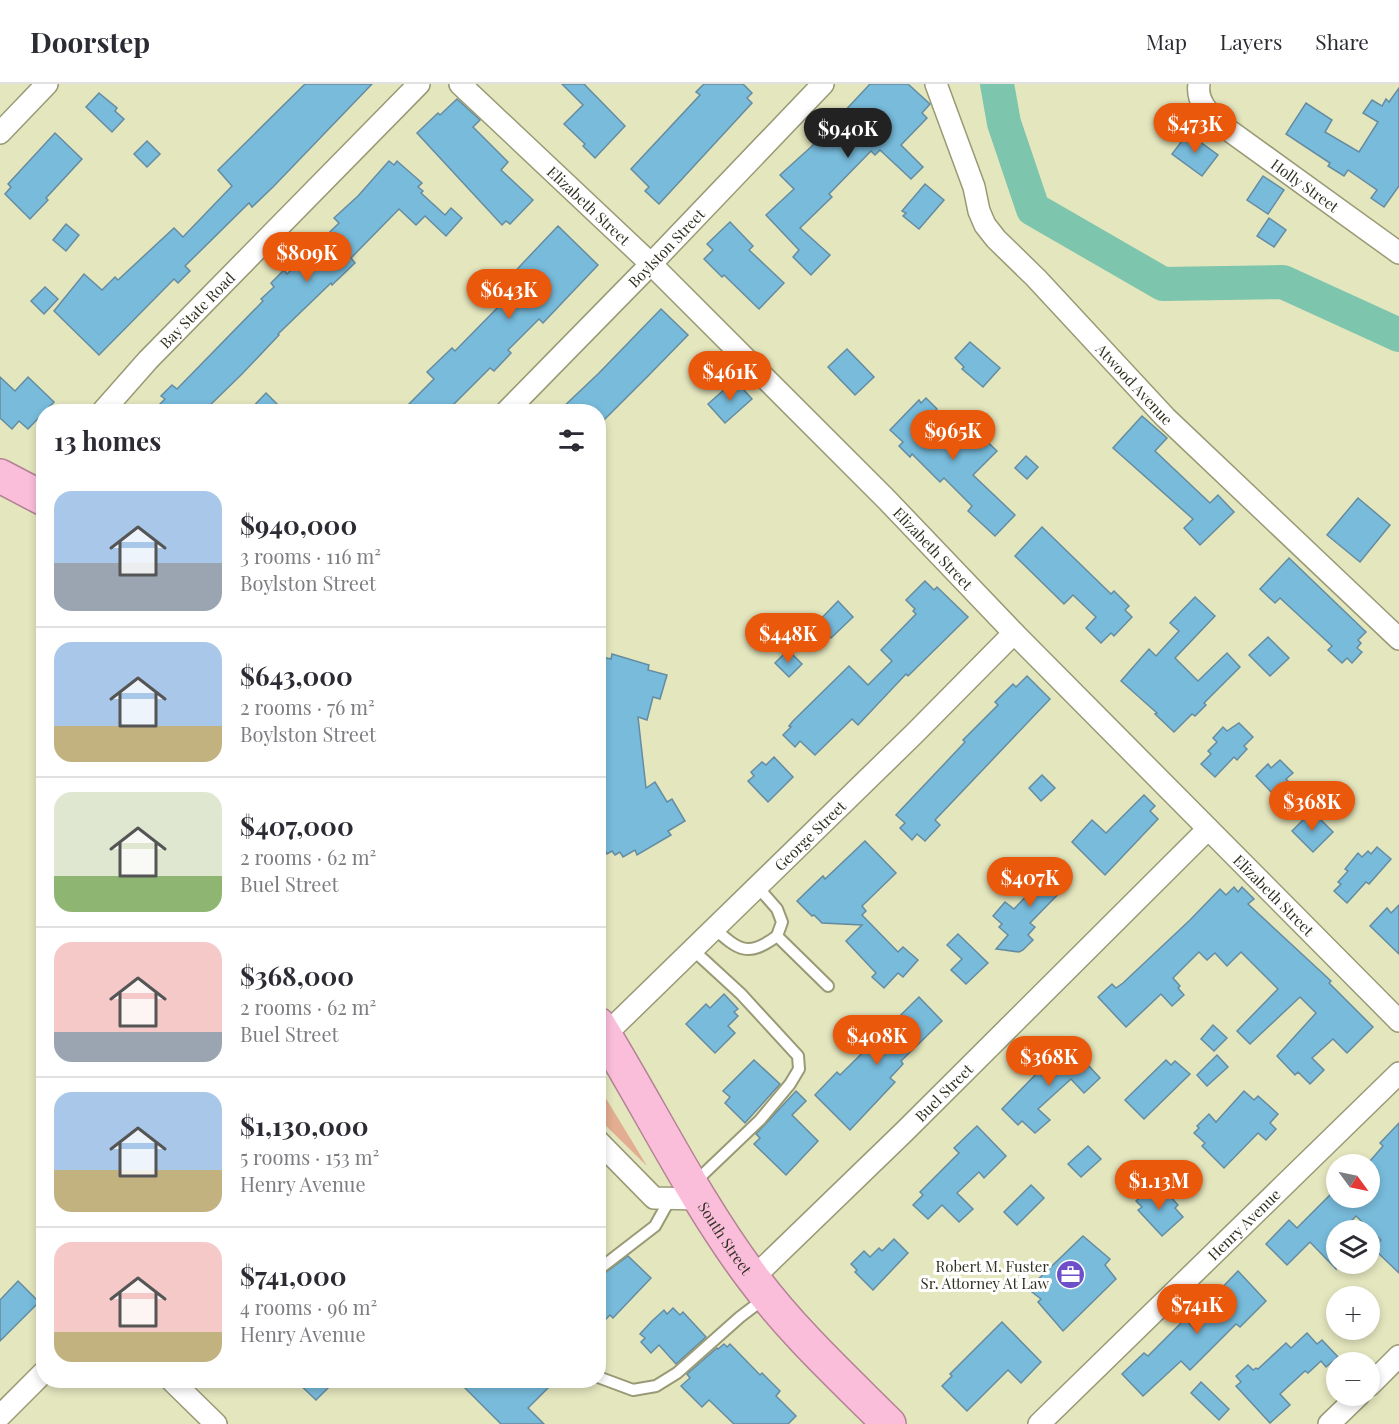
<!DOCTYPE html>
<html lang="en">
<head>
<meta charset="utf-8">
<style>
	:root { --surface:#fff; --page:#f7f7f7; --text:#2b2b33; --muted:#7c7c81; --line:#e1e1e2; --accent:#ea580c }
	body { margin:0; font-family:"Playfair Display",serif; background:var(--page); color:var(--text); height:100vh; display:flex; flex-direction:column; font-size:22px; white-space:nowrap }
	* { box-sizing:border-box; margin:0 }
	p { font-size:20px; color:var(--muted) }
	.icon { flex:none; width:33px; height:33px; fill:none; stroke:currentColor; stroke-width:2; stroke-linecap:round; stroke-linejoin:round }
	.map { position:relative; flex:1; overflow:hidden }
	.sheet { position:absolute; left:36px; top:320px; width:570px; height:984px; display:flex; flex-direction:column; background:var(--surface); border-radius:24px; box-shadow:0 3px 9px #0003 }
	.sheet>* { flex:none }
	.needle { width:39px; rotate:123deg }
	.tools { position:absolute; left:1326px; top:1070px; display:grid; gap:12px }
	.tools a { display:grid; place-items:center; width:54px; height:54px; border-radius:50%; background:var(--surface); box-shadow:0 3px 9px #0003; font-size:30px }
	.price { position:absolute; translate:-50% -51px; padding:0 14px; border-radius:21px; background:var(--accent); color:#fff; font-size:20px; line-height:39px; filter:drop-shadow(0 2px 3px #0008) }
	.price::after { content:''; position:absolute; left:50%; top:36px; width:18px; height:14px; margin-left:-9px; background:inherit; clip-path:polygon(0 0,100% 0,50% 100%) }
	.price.current { background:#222; color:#fff }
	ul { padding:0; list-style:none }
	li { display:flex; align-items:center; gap:18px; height:150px; padding:0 18px }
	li+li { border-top:2px solid var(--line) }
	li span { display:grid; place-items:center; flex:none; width:168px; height:120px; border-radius:18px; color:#555 }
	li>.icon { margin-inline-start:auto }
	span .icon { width:72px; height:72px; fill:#fffc; stroke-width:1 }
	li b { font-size:26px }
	h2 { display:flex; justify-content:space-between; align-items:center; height:72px; padding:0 18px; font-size:26px }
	header { display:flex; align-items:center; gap:36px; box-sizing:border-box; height:84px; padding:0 30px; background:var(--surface); border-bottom:2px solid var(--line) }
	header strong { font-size:28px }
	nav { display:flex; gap:33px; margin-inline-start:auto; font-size:21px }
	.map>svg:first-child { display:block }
	.green { fill:#e2ad90 }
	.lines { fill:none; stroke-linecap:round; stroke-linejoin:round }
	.river { stroke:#7dc5ac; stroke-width:34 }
	.building { fill:#78bbdb; stroke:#658ca0; stroke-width:1.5 }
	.service-casing { stroke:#999a75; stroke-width:14 }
	.minor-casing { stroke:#999a75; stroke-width:24 }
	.trunk-casing { stroke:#b28293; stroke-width:36 }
	.service { stroke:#fff; stroke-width:10 }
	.minor { stroke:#fff; stroke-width:21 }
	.trunk { stroke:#fabeda; stroke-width:33 }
	.labels { text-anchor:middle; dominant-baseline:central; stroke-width:6; stroke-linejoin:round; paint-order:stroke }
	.street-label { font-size:15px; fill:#303021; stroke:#fff }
	.poi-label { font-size:15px; fill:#303021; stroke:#fff; text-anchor:end }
</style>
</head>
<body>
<header>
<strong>Doorstep</strong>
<nav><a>Map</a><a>Layers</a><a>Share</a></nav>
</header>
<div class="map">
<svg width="1399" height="1340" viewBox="0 0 1399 1340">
	<rect width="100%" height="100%" fill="#e4e6be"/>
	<path class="green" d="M 599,1003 L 647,1082 L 599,1035 Z"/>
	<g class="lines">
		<path class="river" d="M 997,0 L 1004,39 L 1033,125 L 1163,200 L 1283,198 L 1399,251"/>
	</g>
	<g class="building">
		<path d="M 305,0 L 372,0 L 273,103 L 252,123 L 249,119 L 185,182 L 190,187 L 178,199 L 174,195 L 99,271 L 54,227 L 84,190 L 102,206 L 115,193 L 118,196 L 174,144 L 183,153 L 232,102 L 218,86 Z"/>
		<path d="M 562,0 L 584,0 L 625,42 L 595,74 L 583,62 L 585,60 L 564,40 L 583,21 Z"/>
		<path d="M 704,0 L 743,0 L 752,9 L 747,14 L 752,19 L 659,120 L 645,107 L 649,103 L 631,85 L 700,11 L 696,8 Z"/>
		<path d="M 870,0 L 908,0 L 930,20 L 922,29 L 927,34 L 901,61 L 923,83 L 911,95 L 880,66 L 875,71 L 871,67 L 829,110 L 832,113 L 800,144 L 830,171 L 811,191 L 793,173 L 799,166 L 766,131 L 794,105 L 780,91 L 811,63 Z"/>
		<path d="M 1399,4 L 1399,102 L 1384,123 L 1371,114 L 1377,106 L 1348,86 L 1344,92 L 1328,82 L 1330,79 L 1286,50 L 1306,19 L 1332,36 L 1325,48 L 1359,68 L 1378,38 L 1363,29 L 1372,16 L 1382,22 L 1386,15 L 1389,18 Z"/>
		<path d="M 99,9 L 117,24 L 115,27 L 124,35 L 112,48 L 86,23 Z"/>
		<path d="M 457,15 L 480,36 L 473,43 L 508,78 L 501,86 L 533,116 L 510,140 L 506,137 L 502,141 L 417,49 L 438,29 L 440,31 Z"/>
		<path d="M 55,49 L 82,75 L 46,114 L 48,116 L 30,135 L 5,110 L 11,103 L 8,100 Z"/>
		<path d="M 1188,49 L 1218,71 L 1202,92 L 1172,70 Z"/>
		<path d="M 147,57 L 160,70 L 147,83 L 134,70 Z"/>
		<path d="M 389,77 L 394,81 L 397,77 L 422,99 L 418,103 L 423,107 L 421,109 L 445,131 L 451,124 L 462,134 L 446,152 L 425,132 L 416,141 L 399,125 L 351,174 L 355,179 L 332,201 L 331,199 L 278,250 L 279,251 L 242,290 L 204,327 L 153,327 L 165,315 L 161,312 L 172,301 L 177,305 L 263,217 L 261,215 L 274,203 L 271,199 L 284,186 L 287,190 L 339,139 L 334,134 L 358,112 Z"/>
		<path d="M 1263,92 L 1284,106 L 1268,130 L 1247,116 Z"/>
		<path d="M 925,100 L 944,116 L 919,145 L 903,132 L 906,129 L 902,127 Z"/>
		<path d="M 1269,134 L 1286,146 L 1274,163 L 1257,152 Z"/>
		<path d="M 730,138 L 753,162 L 749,166 L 784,199 L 759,225 L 724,191 L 722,193 L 704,175 L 713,166 L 707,160 Z"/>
		<path d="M 66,140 L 79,151 L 66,167 L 53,156 Z"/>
		<path d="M 558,142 L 598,181 L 543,239 L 539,235 L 508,266 L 511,269 L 494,287 L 490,284 L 447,327 L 402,327 L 434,295 L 427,288 L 452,264 L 455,267 L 508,213 L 503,208 L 508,204 L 503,200 Z"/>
		<path d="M 45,203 L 58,215 L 44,230 L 31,217 Z"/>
		<path d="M 661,225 L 688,251 L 649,291 L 598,342 L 598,327 L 559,327 L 599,289 Z"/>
		<path d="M 970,258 L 1000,284 L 983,303 L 962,285 L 964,283 L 955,274 Z"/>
		<path d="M 847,265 L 874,293 L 855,311 L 828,283 Z"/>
		<path d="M 0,293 L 15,307 L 28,293 L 54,318 L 28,345 L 19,337 L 12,345 L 0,334 Z"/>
		<path d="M 735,296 L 752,315 L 725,339 L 708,320 Z"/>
		<path d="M 266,309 L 284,327 L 249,327 Z"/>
		<path d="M 926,314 L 937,325 L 932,329 L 958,354 L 970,341 L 997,367 L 973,391 L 1015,431 L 995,452 L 968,427 L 972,422 L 944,394 L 940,398 L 912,370 L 910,373 L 899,362 L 903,358 L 890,346 L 919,316 L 921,319 Z"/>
		<path d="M 1142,332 L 1167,354 L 1155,367 L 1210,419 L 1218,411 L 1234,428 L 1200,461 L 1184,444 L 1193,435 L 1113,364 Z"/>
		<path d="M 1026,372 L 1038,383 L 1027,395 L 1015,384 Z"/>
		<path d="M 1358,414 L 1390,441 L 1360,478 L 1327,451 Z"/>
		<path d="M 1042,443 L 1111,510 L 1114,507 L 1129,522 L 1125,526 L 1132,533 L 1114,552 L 1111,549 L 1101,559 L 1086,544 L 1096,533 L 1073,511 L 1064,520 L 1015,472 Z"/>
		<path d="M 1289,474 L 1366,548 L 1358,556 L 1361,559 L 1357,564 L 1362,568 L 1352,579 L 1347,574 L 1342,579 L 1328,566 L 1332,562 L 1280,514 L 1275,519 L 1260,505 Z"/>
		<path d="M 925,497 L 934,506 L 937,503 L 968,533 L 908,592 L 906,590 L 858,641 L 852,635 L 815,671 L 800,657 L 795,663 L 783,651 L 791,643 L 789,642 L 793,637 L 849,582 L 868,601 L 892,577 L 881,566 L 916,530 L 913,527 L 915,525 L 906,516 Z"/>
		<path d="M 1195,513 L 1215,532 L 1175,574 L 1198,597 L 1227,569 L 1240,583 L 1204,619 L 1206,621 L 1195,632 L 1192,630 L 1174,648 L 1155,630 L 1157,629 L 1121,597 L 1149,565 L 1156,572 L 1179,547 L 1170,539 Z"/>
		<path d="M 838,517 L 853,533 L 831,554 L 817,539 Z"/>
		<path d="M 1268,553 L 1289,574 L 1270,592 L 1249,571 Z"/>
		<path d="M 788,566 L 802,580 L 789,593 L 775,579 Z"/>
		<path d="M 612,570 L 649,581 L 648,586 L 667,591 L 660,615 L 653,613 L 647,636 L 638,633 L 646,704 L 655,698 L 667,718 L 672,715 L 685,737 L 668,747 L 671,751 L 637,771 L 635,766 L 623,773 L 620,768 L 615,771 L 612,767 L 607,770 L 598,755 L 598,572 L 611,575 Z"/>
		<path d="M 1027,592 L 1050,615 L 935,736 L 940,741 L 925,757 L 917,750 L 912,756 L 900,744 L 905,739 L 896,731 L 965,658 L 963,656 L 998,621 L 995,618 L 1013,600 L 1016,603 Z"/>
		<path d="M 1239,639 L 1253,653 L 1244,662 L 1247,665 L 1237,676 L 1234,673 L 1215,693 L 1201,680 L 1211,670 L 1208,667 L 1217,658 L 1213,654 L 1223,643 L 1227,647 Z"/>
		<path d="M 774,673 L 793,693 L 768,718 L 748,697 L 754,692 L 751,688 L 762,678 L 766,681 Z"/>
		<path d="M 1280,676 L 1293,689 L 1286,695 L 1290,699 L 1276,713 L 1256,692 L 1268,680 L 1271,684 Z"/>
		<path d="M 1042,691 L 1055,704 L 1041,717 L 1029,704 Z"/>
		<path d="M 1144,711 L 1155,722 L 1150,727 L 1158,735 L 1105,791 L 1072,758 L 1092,736 L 1106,749 Z"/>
		<path d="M 1312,727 L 1333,748 L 1313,768 L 1292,747 Z"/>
		<path d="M 865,757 L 896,789 L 862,822 L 866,827 L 862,831 L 898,868 L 903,863 L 918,876 L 903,893 L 898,889 L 884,904 L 872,893 L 876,889 L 846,857 L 862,841 L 822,839 L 814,831 L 812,832 L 797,817 L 823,792 L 825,795 Z"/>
		<path d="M 1377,763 L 1391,775 L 1369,800 L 1366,798 L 1347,819 L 1334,807 L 1341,800 L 1338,798 L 1348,787 L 1345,785 L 1358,769 L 1362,773 L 1368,767 L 1371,770 Z"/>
		<path d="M 1045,774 L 1070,798 L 1030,839 L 1035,843 L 1028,851 L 1033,856 L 1023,866 L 1019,868 L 996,865 L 1008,851 L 999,843 L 1002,840 L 993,832 L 1005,818 L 1014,825 L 1040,798 L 1031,789 Z"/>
		<path d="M 1234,803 L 1238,808 L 1242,803 L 1254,815 L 1248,820 L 1331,897 L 1329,899 L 1373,943 L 1347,969 L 1333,955 L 1312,974 L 1324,986 L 1310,1000 L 1298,988 L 1295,991 L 1277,972 L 1316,929 L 1300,913 L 1250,960 L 1237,947 L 1278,905 L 1241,868 L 1227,882 L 1215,869 L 1207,876 L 1199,868 L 1173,894 L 1180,902 L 1178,904 L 1184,911 L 1172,922 L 1161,910 L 1126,943 L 1098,913 L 1112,900 L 1116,904 L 1123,899 L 1190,836 L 1220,805 L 1226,811 Z"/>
		<path d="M 1399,821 L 1399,870 L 1370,842 L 1387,824 L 1391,829 Z"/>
		<path d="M 958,850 L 988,879 L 966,900 L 951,886 L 962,875 L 947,861 Z"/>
		<path d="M 724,910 L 738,925 L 734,928 L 738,932 L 728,942 L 735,949 L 715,969 L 686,940 L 706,920 L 710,924 Z"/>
		<path d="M 919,913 L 942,937 L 901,977 L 903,980 L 890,994 L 895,998 L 850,1046 L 815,1011 L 837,988 L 840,991 Z"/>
		<path d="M 1213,941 L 1227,954 L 1214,967 L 1201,955 Z"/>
		<path d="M 1062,961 L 1072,972 L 1076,968 L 1100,994 L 1084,1009 L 1071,995 L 1038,1025 L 1050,1036 L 1035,1049 L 1022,1037 L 1018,1041 L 1002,1025 L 1040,986 L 1038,984 Z"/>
		<path d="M 1217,971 L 1228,983 L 1207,1002 L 1197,991 Z"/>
		<path d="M 754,976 L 780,1000 L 745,1039 L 725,1019 L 730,1013 L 723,1007 Z"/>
		<path d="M 1166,976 L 1171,981 L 1175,977 L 1190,990 L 1144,1035 L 1125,1016 Z"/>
		<path d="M 796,1007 L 806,1017 L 792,1031 L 818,1057 L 786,1091 L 754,1060 L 760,1054 L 756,1050 Z"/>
		<path d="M 1244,1007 L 1254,1016 L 1258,1012 L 1278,1030 L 1270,1039 L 1276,1045 L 1266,1056 L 1258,1049 L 1224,1084 L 1202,1062 L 1205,1059 L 1194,1049 L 1199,1044 L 1197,1042 L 1209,1030 L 1216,1038 Z"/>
		<path d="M 1399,1039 L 1399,1189 L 1373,1164 L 1381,1156 L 1356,1132 L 1343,1146 L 1336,1146 L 1336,1185 L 1310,1158 L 1287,1181 L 1266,1160 L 1289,1136 L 1297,1144 L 1332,1109 L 1335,1113 L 1370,1113 L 1370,1077 L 1383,1062 L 1380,1059 Z"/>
		<path d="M 977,1042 L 1006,1072 L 984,1094 L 979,1088 L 957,1109 L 973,1125 L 959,1138 L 942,1121 L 928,1135 L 913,1121 L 923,1111 L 920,1108 L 959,1069 L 954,1064 Z"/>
		<path d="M 1088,1062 L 1101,1075 L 1081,1093 L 1068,1080 Z"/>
		<path d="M 1031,1101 L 1044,1114 L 1017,1141 L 1004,1128 Z"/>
		<path d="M 1149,1105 L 1154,1111 L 1158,1106 L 1165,1113 L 1168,1110 L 1178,1121 L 1175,1124 L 1183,1133 L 1162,1152 L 1138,1126 L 1142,1123 L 1136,1117 Z"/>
		<path d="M 1083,1152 L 1110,1175 L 1105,1181 L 1116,1195 L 1063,1247 L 1038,1218 L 1041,1215 L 1028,1205 Z"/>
		<path d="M 894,1155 L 908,1169 L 873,1206 L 855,1188 L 857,1186 L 851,1180 L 864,1167 L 870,1173 L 879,1164 L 882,1167 Z"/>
		<path d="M 628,1172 L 651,1194 L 613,1234 L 610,1231 L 598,1243 L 598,1194 Z"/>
		<path d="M 1238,1187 L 1266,1217 L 1240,1243 L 1236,1240 L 1190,1286 L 1181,1277 L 1143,1312 L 1122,1290 L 1144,1269 L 1148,1272 L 1185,1235 L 1195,1246 L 1219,1223 L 1211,1215 Z"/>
		<path d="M 18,1197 L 39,1218 L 0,1257 L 0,1216 Z"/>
		<path d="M 673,1224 L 680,1231 L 683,1228 L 706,1253 L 676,1280 L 659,1261 L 651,1269 L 641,1258 L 645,1254 L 640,1250 L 652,1237 L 664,1226 L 667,1230 Z"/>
		<path d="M 1002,1238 L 1041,1278 L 1021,1299 L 1008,1286 L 967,1327 L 942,1302 L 952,1292 L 950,1290 Z"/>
		<path d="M 1307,1249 L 1317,1260 L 1322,1256 L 1338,1273 L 1326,1283 L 1321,1277 L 1308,1289 L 1305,1287 L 1280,1310 L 1290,1321 L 1270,1339 L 1236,1302 L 1241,1298 L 1236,1292 L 1248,1281 L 1253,1286 L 1256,1284 L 1258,1285 L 1286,1259 L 1291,1264 Z"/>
		<path d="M 724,1260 L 727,1263 L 730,1260 L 760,1291 L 762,1289 L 780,1307 L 776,1312 L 796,1332 L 788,1340 L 734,1340 L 709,1316 L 702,1323 L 681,1302 L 690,1294 L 687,1290 L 717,1264 L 718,1265 Z"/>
		<path d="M 295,1296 L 336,1296 L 316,1316 Z"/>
		<path d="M 457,1296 L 556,1296 L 528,1324 L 544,1340 L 501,1340 Z"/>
		<path d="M 1201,1298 L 1229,1325 L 1219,1336 L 1191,1309 Z"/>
	</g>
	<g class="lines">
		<defs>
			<g id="service">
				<path d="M 757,802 L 777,825 L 782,838 L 777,852 L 828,902"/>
				<path d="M 714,844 C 738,866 748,874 777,852"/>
				<path d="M 692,865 L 741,910 L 798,972 L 799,985 L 790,1000 L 760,1036 L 695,1098"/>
				<path d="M 598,1186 L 655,1142 L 670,1115"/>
				<path d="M 598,1293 L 633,1306 L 656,1302 L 677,1289 L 740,1233 L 765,1214"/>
			</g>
			<g id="minor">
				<path id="s1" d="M 460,0 L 651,180 L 886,415 L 1014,549 L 1399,937"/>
				<path id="s2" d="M 936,0 L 974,103 L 979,127 L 985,141 L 996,155 L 1036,194 L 1165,333 L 1399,555"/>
				<path id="s3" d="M 1199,0 C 1196,19 1210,30 1223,42 L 1399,169"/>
				<path d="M 0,49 L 47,0"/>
				<path id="s4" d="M 103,327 L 148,276 L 419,0"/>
				<path id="s5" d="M 507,327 L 651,180 L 823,0"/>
				<path id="s6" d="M 605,951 L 915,649 L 1014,549"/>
				<path d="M 598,1057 L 654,1114 L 700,1115"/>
				<path id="s7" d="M 753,1194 L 905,1047 L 1208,745"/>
				<path d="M 171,1296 L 216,1340"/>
				<path d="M 1370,1301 L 1399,1272"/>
				<path d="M 0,1332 L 44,1288"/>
				<path id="s8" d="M 1039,1340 L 1399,989"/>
				<path d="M 1329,1340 L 1359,1311"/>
			</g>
			<g id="trunk">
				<path d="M 0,392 L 44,415"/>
				<path id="s9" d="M 598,940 C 650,1024 693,1114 752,1193 C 792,1247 842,1293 889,1340"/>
			</g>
		</defs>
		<use href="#service" class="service-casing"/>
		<use href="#minor" class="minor-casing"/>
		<use href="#trunk" class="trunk-casing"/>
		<use href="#service" class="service"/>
		<use href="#minor" class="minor"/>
		<use href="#trunk" class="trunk"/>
	</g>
	<defs>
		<symbol id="office-disc" viewBox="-11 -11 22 22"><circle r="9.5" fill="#6d4fc9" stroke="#fff"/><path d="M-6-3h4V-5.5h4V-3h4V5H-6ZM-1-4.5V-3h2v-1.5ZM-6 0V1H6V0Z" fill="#fff"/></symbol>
	</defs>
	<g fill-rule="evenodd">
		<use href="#office-disc" x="1054" y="1174" width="33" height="33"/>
	</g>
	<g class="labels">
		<g class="street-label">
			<text stroke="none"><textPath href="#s3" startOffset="152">Holly Street</textPath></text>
			<text stroke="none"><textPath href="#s1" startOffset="177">Elizabeth Street</textPath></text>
			<text stroke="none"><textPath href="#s5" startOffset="228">Boylston Street</textPath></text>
			<text stroke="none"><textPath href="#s4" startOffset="138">Bay State Road</textPath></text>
			<text stroke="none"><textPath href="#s2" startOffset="368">Atwood Avenue</textPath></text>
			<text stroke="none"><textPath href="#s1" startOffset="663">Elizabeth Street</textPath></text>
			<text stroke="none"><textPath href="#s6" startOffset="286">George Street</textPath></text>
			<text stroke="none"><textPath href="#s1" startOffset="1149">Elizabeth Street</textPath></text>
			<text stroke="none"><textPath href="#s7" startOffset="266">Buel Street</textPath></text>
			<text stroke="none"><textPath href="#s8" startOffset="286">Henry Avenue</textPath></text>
			<text stroke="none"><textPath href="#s9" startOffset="249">South Street</textPath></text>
		</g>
		<g class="poi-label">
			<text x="1049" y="1182">Robert M. Fuster<tspan x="1049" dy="17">Sr. Attorney At Law</tspan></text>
		</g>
	</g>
</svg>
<div class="tools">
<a><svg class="needle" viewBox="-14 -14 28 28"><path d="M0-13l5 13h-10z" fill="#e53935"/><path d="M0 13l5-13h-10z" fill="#7c7c81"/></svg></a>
<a><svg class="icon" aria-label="layers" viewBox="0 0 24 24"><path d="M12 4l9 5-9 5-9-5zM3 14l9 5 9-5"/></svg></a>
<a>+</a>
<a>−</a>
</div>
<b class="price" style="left:1195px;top:70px">$473K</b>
<b class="price current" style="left:848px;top:75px">$940K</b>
<b class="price" style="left:307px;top:199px">$809K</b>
<b class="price" style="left:509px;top:236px">$643K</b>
<b class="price" style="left:730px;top:318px">$461K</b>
<b class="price" style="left:953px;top:377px">$965K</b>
<b class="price" style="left:788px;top:580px">$448K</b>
<b class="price" style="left:1312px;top:748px">$368K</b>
<b class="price" style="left:1030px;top:824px">$407K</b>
<b class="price" style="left:877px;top:982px">$408K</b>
<b class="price" style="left:1049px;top:1003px">$368K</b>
<b class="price" style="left:1159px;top:1127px">$1.13M</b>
<b class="price" style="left:1197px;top:1251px">$741K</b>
<section class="sheet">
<h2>13 homes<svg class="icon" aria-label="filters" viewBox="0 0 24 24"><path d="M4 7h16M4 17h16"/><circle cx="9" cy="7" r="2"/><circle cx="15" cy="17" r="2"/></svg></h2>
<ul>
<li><span style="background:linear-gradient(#a9c7e8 60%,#9aa5b1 0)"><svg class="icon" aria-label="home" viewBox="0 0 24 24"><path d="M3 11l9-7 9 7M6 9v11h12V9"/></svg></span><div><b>$940,000</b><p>3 rooms · 116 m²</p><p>Boylston Street</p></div></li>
<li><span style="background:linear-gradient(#a9c7e8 70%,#c2b280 0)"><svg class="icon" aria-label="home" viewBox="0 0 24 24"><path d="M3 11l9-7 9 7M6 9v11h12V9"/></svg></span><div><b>$643,000</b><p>2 rooms · 76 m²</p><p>Boylston Street</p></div></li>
<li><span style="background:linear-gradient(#dfe7d0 70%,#8fb573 0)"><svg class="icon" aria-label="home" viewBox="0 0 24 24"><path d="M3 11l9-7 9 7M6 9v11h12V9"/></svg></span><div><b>$407,000</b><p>2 rooms · 62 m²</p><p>Buel Street</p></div></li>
<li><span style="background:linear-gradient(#f6c9c9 75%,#9aa5b1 0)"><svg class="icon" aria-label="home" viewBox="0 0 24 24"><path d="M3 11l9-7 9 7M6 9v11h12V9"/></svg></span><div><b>$368,000</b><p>2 rooms · 62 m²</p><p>Buel Street</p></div></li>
<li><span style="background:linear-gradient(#a9c7e8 65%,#c2b280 0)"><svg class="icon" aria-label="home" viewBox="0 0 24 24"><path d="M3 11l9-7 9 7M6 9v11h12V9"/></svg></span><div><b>$1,130,000</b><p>5 rooms · 153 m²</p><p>Henry Avenue</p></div></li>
<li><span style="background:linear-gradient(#f6c9c9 75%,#c2b280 0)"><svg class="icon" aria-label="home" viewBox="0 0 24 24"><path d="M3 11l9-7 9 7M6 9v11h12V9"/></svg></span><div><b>$741,000</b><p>4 rooms · 96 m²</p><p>Henry Avenue</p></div></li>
</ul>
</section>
</div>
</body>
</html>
